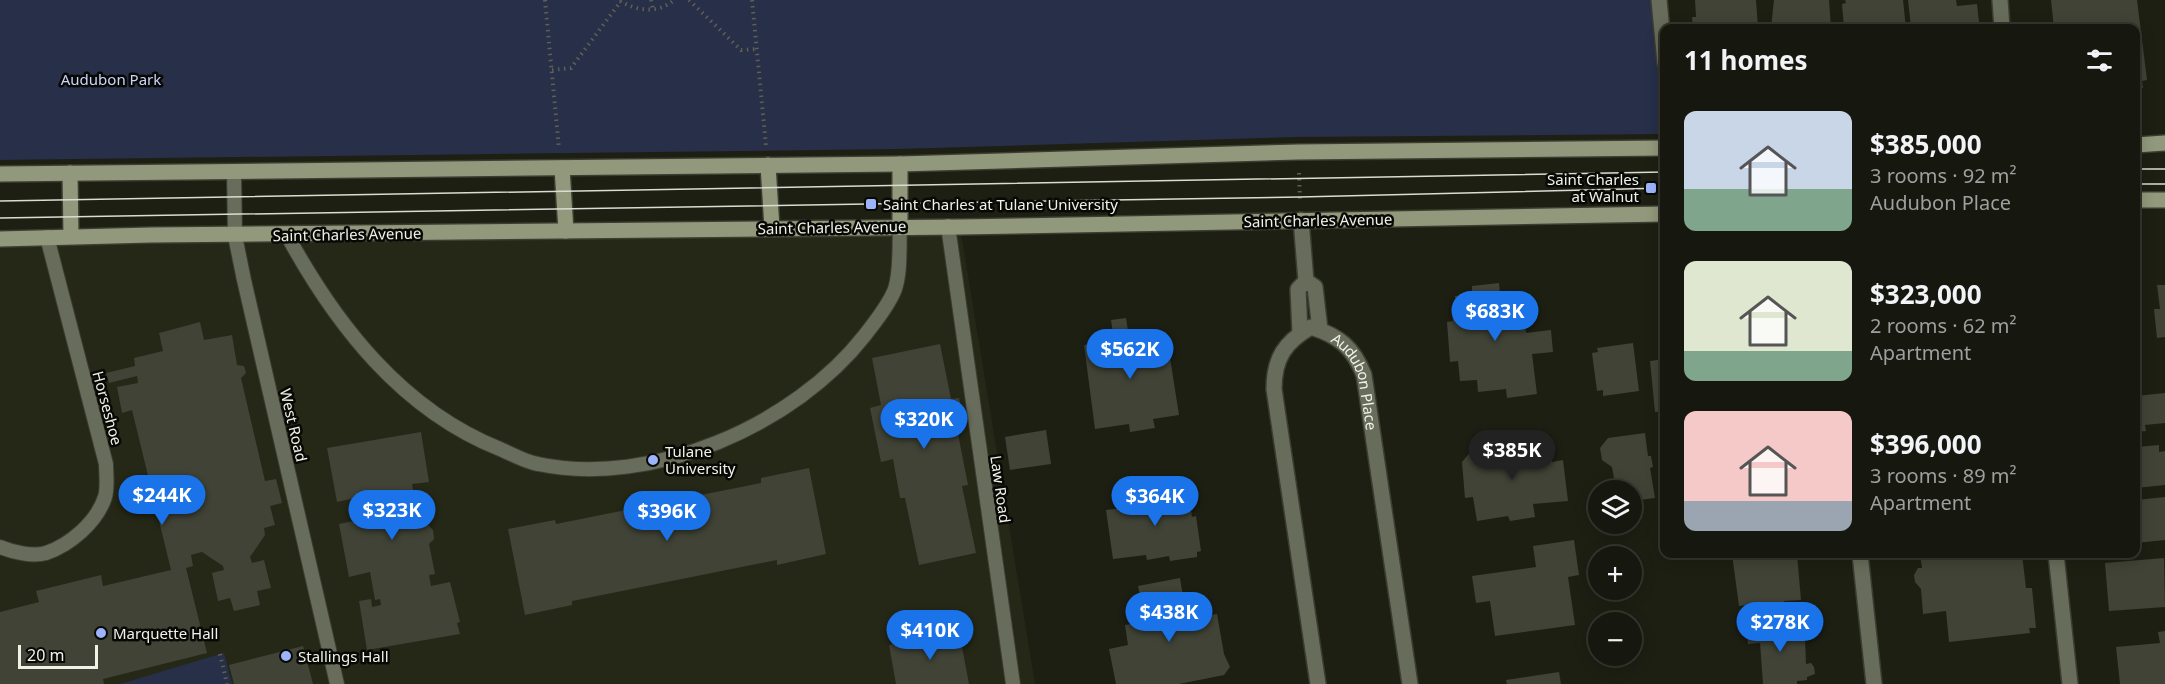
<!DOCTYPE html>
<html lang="en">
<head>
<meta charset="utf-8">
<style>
	:root { --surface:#16170e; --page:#1f2017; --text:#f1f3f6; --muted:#9e9f9e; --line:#35362e; --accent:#1a73e8 }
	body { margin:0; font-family:"Noto Sans",sans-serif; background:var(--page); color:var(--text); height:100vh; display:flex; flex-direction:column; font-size:22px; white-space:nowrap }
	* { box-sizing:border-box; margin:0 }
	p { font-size:20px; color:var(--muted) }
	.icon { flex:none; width:33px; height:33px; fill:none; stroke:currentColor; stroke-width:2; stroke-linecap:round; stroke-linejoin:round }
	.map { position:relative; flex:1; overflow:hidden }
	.sheet { position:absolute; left:1660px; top:24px; width:480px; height:534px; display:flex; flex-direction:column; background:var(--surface); border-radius:12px; box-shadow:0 3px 15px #0003,0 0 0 2px var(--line) }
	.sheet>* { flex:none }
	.fabs { position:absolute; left:1588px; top:480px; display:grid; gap:12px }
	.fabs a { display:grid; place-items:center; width:54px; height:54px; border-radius:50%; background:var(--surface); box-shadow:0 3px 15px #0003,0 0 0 2px var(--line); font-size:30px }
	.scale { position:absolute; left:18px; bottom:15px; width:80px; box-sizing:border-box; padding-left:6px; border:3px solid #f0f2ea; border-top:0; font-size:16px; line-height:21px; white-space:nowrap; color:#f0f2ea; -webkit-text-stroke:4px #080905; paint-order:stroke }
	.price { position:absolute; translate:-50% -51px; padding:0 14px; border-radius:21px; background:var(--accent); color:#fff; font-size:20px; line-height:39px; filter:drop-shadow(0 2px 3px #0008) }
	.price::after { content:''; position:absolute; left:50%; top:36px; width:18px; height:14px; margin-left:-9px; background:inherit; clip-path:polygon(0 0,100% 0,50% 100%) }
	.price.active { background:#222; color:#fff }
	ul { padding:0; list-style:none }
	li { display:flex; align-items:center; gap:18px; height:150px; padding:0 24px }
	li span { display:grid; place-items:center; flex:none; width:168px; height:120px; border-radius:12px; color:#555 }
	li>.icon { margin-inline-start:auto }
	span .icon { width:72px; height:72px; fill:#fffc; stroke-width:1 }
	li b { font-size:26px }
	h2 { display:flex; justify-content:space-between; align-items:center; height:72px; padding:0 24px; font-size:26px }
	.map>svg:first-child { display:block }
	.built { fill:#252816 }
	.green { fill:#272f49 }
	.building { fill:#404336 }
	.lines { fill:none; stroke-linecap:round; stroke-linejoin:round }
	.lane-casing { stroke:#3b3d31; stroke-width:16 }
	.street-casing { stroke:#3b3d31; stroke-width:18 }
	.secondary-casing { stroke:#3b3d31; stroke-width:18 }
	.path { stroke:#5e6055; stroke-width:4; stroke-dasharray:1.5 4.5; stroke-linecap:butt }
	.lane { stroke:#686c5a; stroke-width:14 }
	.street { stroke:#686c5a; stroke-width:15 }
	.secondary { stroke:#92987b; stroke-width:15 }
	.tram { stroke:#dbddd4; stroke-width:1.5 }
	.poi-dot { fill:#9db4fd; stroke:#080905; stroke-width:2 }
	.labels { text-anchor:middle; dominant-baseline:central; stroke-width:5; stroke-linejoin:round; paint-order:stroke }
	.park-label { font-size:15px; fill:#c8d5fc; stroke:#080905 }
	.poi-label { font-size:15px; fill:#f0f2ea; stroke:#080905; text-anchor:start }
	.street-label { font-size:15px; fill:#f0f2ea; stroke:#080905 }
</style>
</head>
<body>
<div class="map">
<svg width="2165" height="684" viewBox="0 0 2165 684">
	<rect width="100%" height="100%" fill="#1d1f13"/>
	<path class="built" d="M 960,227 L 1035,684 L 0,684 L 0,239 Z"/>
	<g class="green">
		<path d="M 0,0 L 1654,0 L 1665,134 L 1296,137 L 898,149 L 0,160 Z"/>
		<path d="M 224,653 L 232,684 L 120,684 L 220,654 Z"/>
	</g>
	<g class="building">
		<path d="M 1695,0 L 1756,0 L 1758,28 L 1693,28 L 1692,17 L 1696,17 Z"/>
		<path d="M 1774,0 L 1829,0 L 1831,28 L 1771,28 Z"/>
		<path d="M 1845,0 L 1903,0 L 1906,28 L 1844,28 L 1842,4 L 1846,3 Z"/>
		<path d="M 1908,0 L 1956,0 L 1957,6 L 1977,4 L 1979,22 L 1962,23 L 1963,28 L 1914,28 L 1911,27 Z"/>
		<path d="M 2051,0 L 2137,0 L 2147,80 L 2142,81 L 2143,88 L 2136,88 L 2136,28 L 2054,28 Z"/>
		<path d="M 1499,283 L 1500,293 L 1517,291 L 1519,305 L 1523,305 L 1526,333 L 1551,330 L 1553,352 L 1532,354 L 1537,394 L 1507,398 L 1506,389 L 1478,392 L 1477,380 L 1460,381 L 1458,361 L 1450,362 L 1447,322 L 1453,321 L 1452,310 L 1456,309 L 1455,296 L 1472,294 L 1472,286 Z"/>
		<path d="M 2157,285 L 2165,285 L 2165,337 L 2157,338 L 2154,309 L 2160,309 Z"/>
		<path d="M 1126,318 L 1129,337 L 1161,333 L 1163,346 L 1168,345 L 1179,415 L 1153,419 L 1155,428 L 1130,432 L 1129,424 L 1095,429 L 1084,345 L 1114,340 L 1111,320 Z"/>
		<path d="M 200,322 L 204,340 L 232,335 L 237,365 L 244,366 L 246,373 L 241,378 L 265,481 L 276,479 L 282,503 L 270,506 L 275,525 L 264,528 L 265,535 L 250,557 L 252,563 L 264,560 L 271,588 L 257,591 L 260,605 L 234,611 L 230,598 L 218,601 L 212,573 L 224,570 L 223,566 L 202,552 L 191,555 L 193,566 L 186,568 L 207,653 L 103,679 L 104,684 L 0,684 L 0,612 L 39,602 L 36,591 L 101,575 L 103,586 L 171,570 L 132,410 L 122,413 L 117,387 L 138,383 L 137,376 L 109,383 L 106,373 L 135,366 L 134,358 L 163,351 L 159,333 Z"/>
		<path d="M 1633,343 L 1639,391 L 1603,396 L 1603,390 L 1597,391 L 1592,353 L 1598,352 L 1597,348 Z"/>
		<path d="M 940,344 L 951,399 L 959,398 L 965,427 L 957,429 L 968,485 L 962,486 L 976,553 L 919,565 L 905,498 L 900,498 L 893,459 L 881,462 L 870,408 L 881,405 L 872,358 Z"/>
		<path d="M 1665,359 L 1665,411 L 1655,412 L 1650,361 Z"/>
		<path d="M 2165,393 L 2165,423 L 2145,425 L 2146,431 L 2136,432 L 2136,396 Z"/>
		<path d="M 1046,430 L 1051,464 L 1010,470 L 1005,437 Z"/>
		<path d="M 421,432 L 429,482 L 412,484 L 420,527 L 428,525 L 433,530 L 434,539 L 429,544 L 435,574 L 429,575 L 431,586 L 450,582 L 460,622 L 457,623 L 460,634 L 367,650 L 359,601 L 371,599 L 372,607 L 381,605 L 380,599 L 375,600 L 370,572 L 349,577 L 339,524 L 359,520 L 355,498 L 337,502 L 327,448 Z"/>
		<path d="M 1645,433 L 1648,456 L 1651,456 L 1653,467 L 1650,468 L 1655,498 L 1632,501 L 1632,490 L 1616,490 L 1612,467 L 1602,460 L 1600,448 L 1608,438 Z"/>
		<path d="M 1517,436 L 1520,451 L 1550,448 L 1552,462 L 1563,460 L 1568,501 L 1533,504 L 1535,517 L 1510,521 L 1508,516 L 1477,521 L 1473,497 L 1465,498 L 1462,462 L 1473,449 L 1500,450 L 1500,438 Z"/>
		<path d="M 2159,445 L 2159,452 L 2165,451 L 2165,485 L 2136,488 L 2136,447 Z"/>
		<path d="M 809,468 L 826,554 L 777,565 L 777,560 L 572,601 L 572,605 L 525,615 L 508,529 L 555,520 L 556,524 L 761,483 L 761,478 Z"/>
		<path d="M 1172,485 L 1174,498 L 1189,496 L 1192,517 L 1196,516 L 1201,551 L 1197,552 L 1197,557 L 1170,561 L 1169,556 L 1147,560 L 1146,555 L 1113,559 L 1106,510 L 1139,506 L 1138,497 L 1144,497 L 1142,489 Z"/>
		<path d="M 2165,497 L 2165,540 L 2136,543 L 2136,500 Z"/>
		<path d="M 1574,540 L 1579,575 L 1568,577 L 1575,625 L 1495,636 L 1490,601 L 1476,603 L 1472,576 L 1536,567 L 1533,546 Z"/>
		<path d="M 1732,554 L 1797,554 L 1801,600 L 1784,601 L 1785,607 L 1755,610 L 1755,604 L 1739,606 Z"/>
		<path d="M 1920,554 L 1996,554 L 1999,556 L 2022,554 L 2026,588 L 2032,588 L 2036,628 L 2029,628 L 2030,633 L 1949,642 L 1946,611 L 1923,614 L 1921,589 L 1915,582 L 1914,575 L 1918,568 L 1922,568 Z"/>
		<path d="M 2164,558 L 2165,607 L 2109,611 L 2105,563 Z"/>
		<path d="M 1180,578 L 1185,608 L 1162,613 L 1164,620 L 1208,612 L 1209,615 L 1217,614 L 1224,654 L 1230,667 L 1224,675 L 1179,684 L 1116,684 L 1109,649 L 1128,645 L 1125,625 L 1155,620 L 1153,614 L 1144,615 L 1138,586 Z"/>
		<path d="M 1775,618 L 1776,628 L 1795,627 L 1796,638 L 1805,638 L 1806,664 L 1811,663 L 1814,667 L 1815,674 L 1807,677 L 1807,680 L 1797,681 L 1797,684 L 1763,684 L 1760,643 L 1748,644 L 1746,621 Z"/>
		<path d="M 959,631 L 969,684 L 896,684 L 889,645 Z"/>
		<path d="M 2165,631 L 2165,684 L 2120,684 L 2116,647 L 2160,643 L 2158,632 Z"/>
		<path d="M 303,646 L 313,684 L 234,684 L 229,665 Z"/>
		<path d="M 1559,672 L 1561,684 L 1507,684 L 1506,680 Z"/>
	</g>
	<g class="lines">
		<defs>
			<g id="lane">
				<path d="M 234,172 L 235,236 L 244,280 L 337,684"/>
				<path d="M 948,226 L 1013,684"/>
				<path d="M 287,235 C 336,325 402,410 500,449 C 512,454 525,462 538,464 C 652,488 795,425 865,335 C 875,322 889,305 895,289 C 901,271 899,245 900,226"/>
				<path d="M 0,547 C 12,552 33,557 46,553 C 70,545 97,522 105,497 C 108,488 106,474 106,464 L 47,237"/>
			</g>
			<g id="street">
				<path d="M 1659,0 L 1665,63"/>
				<path d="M 2000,0 L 2002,28"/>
				<path d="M 1301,220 L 1306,281"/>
				<path d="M 1306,281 L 1315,287 L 1320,330"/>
				<path d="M 1300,333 L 1298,289 L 1306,281"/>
				<path d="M 1860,554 L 1874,684"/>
				<path d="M 2056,554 L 2070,684"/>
				<path id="s1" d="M 1318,684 L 1274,389 C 1274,358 1285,342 1311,327 C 1339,336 1353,347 1364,375 L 1410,684"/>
			</g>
			<g id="secondary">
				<path d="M 2136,145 L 2165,143"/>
				<path d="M 900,164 L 900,226"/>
				<path d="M 768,165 L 772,228"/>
				<path d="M 562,168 L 566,231"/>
				<path d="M 70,173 L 71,236"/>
				<path d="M 0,174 L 900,164 L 1298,152 L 1665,148"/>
				<path d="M 2136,200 L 2165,200"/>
				<path d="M 0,239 L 151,235 L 960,227 L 1665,214"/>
			</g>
		</defs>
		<use href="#lane" class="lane-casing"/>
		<use href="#street" class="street-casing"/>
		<use href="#secondary" class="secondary-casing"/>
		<g class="path">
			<path d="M 545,0 L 559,149"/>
			<path d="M 651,0 L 653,10"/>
			<path d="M 689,0 L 741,50 L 757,49"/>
			<path d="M 752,0 L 766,146"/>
			<path d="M 620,1 C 637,11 658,14 674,0"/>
			<path d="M 552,70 L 571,68 L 621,1"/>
			<path d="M 1299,173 L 1300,201"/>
			<path d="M 220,654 L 227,684"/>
		</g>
		<use href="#lane" class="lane"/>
		<use href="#street" class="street"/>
		<use href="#secondary" class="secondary"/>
		<g class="tram">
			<path d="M 2136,169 L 2165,169"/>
			<path d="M 2136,184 L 2165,184"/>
			<path d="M 0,201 L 1665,172"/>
			<path d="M 0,218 L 1300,197 L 1665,188"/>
		</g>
	</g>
	<g class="poi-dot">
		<rect x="1645" y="182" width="12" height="12" rx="3"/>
		<rect x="865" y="198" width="12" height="12" rx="3"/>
		<circle cx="653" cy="460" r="6"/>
		<circle cx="101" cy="633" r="6"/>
		<circle cx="286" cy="656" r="6"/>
	</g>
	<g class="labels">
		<g class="park-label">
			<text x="111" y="79">Audubon Park</text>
		</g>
		<g class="poi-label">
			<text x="1639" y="179" text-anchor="end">Saint Charles<tspan x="1639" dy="17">at Walnut</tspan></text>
			<text x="883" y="204">Saint Charles at Tulane University</text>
			<text x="665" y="451">Tulane<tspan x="665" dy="17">University</tspan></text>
			<text x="113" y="633">Marquette Hall</text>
			<text x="298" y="656">Stallings Hall</text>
		</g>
		<g class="street-label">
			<text transform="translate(1318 220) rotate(-1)">Saint Charles Avenue</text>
			<text transform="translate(832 227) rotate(-1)">Saint Charles Avenue</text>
			<text transform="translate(347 234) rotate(-1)">Saint Charles Avenue</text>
			<text stroke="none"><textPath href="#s1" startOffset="452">Audubon Place</textPath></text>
			<text transform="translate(108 408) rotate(75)">Horseshoe</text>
			<text transform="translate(294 425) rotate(77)">West Road</text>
			<text transform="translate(1001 489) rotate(82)">Law Road</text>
		</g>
	</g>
</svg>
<div class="fabs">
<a><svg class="icon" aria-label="layers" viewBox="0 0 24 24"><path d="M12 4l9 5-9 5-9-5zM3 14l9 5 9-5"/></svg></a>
<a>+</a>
<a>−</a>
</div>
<div class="scale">20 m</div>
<b class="price" style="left:1495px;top:342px">$683K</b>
<b class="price" style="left:1130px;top:380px">$562K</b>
<b class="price" style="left:924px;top:450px">$320K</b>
<b class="price active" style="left:1512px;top:481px">$385K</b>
<b class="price" style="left:162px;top:526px">$244K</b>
<b class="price" style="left:1155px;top:527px">$364K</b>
<b class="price" style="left:392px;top:541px">$323K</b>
<b class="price" style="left:667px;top:542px">$396K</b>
<b class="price" style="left:1169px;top:643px">$438K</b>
<b class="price" style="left:1780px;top:653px">$278K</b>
<b class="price" style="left:930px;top:661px">$410K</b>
<section class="sheet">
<h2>11 homes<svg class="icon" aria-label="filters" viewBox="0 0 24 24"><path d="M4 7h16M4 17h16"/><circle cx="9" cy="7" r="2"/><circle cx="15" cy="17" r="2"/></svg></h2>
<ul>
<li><span style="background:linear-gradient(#c9d6e8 65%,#7fa58c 0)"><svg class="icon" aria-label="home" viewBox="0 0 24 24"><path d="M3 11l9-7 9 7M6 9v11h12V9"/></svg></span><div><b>$385,000</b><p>3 rooms · 92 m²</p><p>Audubon Place</p></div></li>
<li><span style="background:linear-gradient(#dfe7d0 75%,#7fa58c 0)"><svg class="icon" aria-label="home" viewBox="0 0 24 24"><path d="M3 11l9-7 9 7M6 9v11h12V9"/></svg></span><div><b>$323,000</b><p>2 rooms · 62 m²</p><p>Apartment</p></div></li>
<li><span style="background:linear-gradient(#f6c9c9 75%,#9aa5b1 0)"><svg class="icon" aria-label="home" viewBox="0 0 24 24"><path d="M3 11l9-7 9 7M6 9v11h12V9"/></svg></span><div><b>$396,000</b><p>3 rooms · 89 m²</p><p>Apartment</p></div></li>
</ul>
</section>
</div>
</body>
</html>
